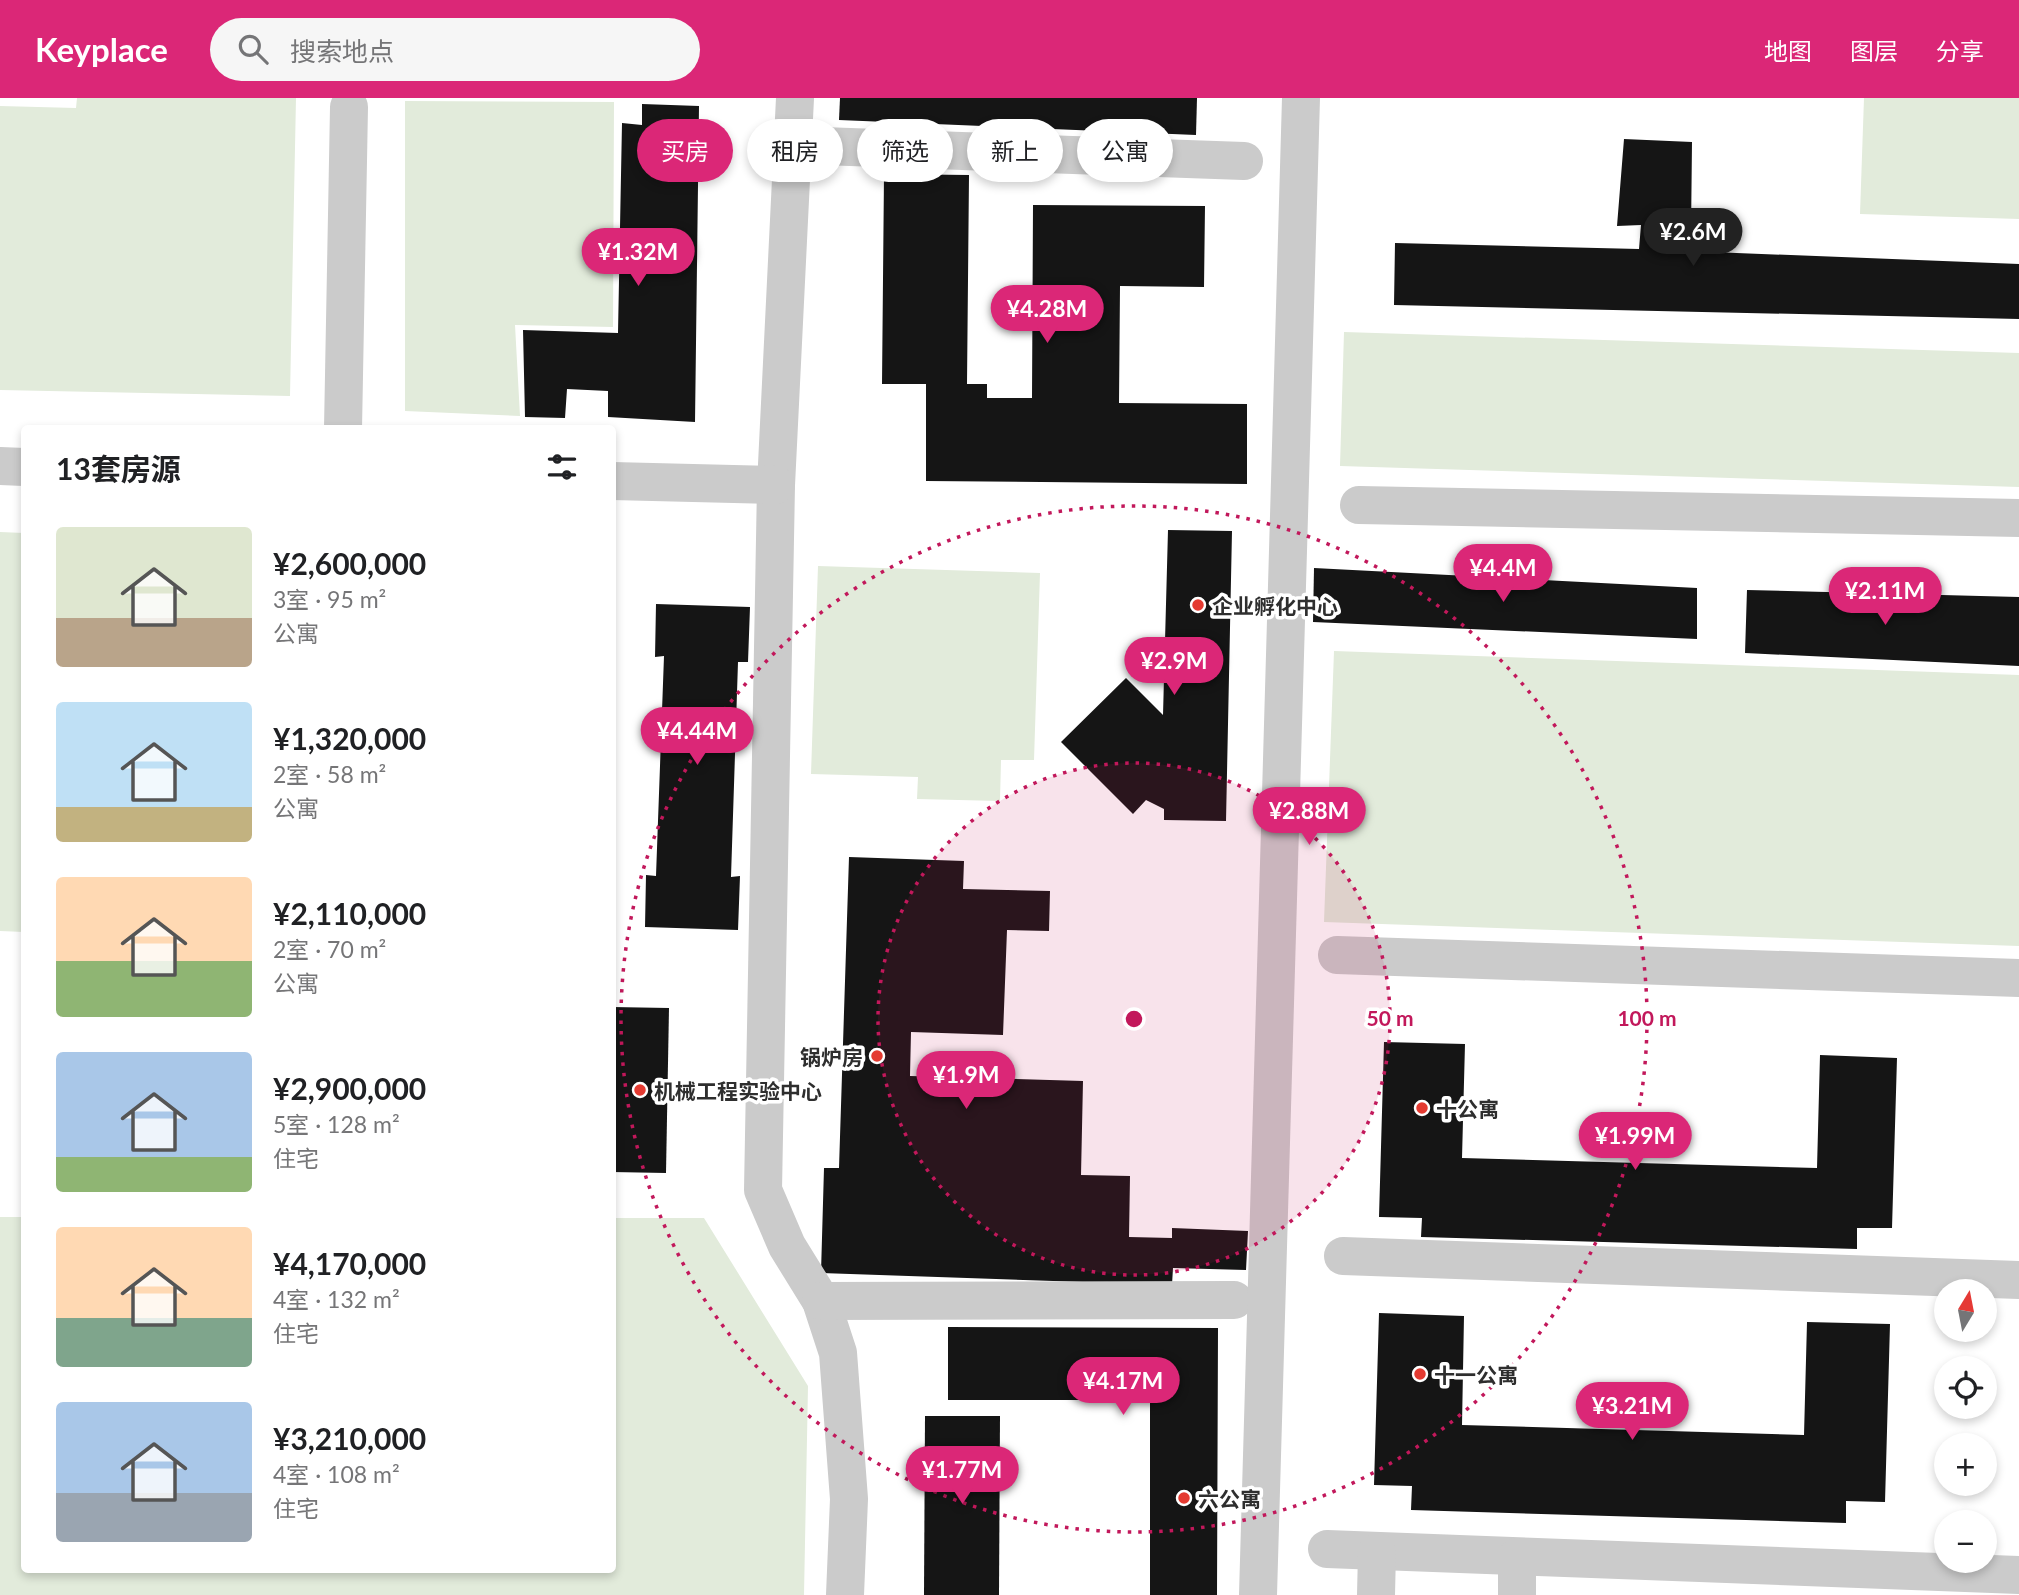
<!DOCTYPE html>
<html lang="zh">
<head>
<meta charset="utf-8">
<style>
	:root { --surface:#fff; --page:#f6f6f6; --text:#202124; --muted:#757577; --accent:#db2777 }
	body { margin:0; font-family:Lato,"Noto Sans SC",sans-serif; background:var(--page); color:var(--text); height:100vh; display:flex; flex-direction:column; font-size:26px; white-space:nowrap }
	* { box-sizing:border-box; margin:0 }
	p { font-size:23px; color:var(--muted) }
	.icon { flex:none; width:38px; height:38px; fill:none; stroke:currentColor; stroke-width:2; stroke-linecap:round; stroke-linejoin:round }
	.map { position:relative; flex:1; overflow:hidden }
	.side { position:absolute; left:21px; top:327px; width:595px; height:1148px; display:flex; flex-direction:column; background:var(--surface); border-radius:7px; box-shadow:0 4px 10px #0003 }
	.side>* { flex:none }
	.banner { position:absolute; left:637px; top:21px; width:665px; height:63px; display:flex; gap:14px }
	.needle { width:46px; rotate:10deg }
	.fabs { position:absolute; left:1934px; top:1181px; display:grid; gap:14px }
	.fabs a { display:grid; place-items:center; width:63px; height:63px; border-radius:50%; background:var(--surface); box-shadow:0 4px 10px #0003; font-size:35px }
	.price { position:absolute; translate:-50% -60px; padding:0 16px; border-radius:24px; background:var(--accent); color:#fff; font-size:23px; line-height:46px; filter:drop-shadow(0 2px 4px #0008) }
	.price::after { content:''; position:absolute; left:50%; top:42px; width:21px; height:16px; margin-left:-10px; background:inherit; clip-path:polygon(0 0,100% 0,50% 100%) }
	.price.active { background:#222; color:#fff }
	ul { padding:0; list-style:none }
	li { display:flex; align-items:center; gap:21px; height:175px; padding:0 35px }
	li span { display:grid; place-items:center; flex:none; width:196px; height:140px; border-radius:7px; color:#555 }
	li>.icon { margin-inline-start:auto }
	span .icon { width:84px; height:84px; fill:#fffc; stroke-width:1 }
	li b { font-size:30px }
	h2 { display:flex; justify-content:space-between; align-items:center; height:84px; padding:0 35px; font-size:30px }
	.tag { padding:0 24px; border-radius:32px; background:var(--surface); box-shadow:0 4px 10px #0003; font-size:24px; line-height:63px }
	.tag.active { background:var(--accent); color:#fff }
	header { display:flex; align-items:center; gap:42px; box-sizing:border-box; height:98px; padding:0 35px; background:var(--accent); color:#fff }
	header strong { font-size:33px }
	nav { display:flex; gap:38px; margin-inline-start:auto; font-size:24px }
	.search { width:490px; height:63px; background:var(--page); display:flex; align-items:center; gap:18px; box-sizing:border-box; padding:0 24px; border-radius:38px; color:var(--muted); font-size:26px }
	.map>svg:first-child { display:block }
	.green { fill:#e2ebdb }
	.building { fill:#151515 }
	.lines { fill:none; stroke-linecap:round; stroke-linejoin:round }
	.minor { stroke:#cbcbcb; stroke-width:38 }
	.ring { fill:none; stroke:#c2185b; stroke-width:3.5; stroke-dasharray:3.5 7 }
	.poi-dot { fill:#e43a31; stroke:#fff; stroke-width:2.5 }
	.labels { text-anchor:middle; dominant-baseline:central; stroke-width:7; stroke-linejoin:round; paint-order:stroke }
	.poi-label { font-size:21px; font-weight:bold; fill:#2e2e2e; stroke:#fff; text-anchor:start }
	.centre { fill:#c2185b; stroke:#fff; stroke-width:3.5 }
	.ring-label { font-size:21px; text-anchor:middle; font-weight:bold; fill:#c2185b; stroke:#fff; stroke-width:7; stroke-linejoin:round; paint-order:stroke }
</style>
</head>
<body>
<header>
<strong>Keyplace</strong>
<div class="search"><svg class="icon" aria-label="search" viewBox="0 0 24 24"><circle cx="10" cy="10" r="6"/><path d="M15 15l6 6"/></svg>搜索地点</div>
<nav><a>地图</a><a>图层</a><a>分享</a></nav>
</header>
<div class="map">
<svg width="2019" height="1497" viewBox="0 0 2019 1497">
	<rect width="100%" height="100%" fill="#fff"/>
	<g class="green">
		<path d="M 77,0 L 296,0 L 290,298 L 0,292 L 0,8 L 76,10 Z"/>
		<path d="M 1864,0 L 2019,0 L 2019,121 L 1860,116 Z"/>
		<path d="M 405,3 L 614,4 L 613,229 L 515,227 L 520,318 L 405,313 Z"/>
		<path d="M 1344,234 L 2019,255 L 2019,389 L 1340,368 Z"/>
		<path d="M 0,434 L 24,435 L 24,834 L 0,833 Z"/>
		<path d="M 818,468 L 1040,475 L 1034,662 L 1001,662 L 1000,703 L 917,701 L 918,679 L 811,676 Z"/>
		<path d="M 1334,553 L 2019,577 L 2019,848 L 1324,824 Z"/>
		<path d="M 0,1119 L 24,1119 L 24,1472 L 612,1472 L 613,1120 L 704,1120 L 808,1288 L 804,1497 L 0,1497 Z"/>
	</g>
	<g class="building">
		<path d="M 840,0 L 1197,0 L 1196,37 L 839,22 Z"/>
		<path d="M 642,6 L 699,8 L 695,324 L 608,319 L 608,293 L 567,291 L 565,320 L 525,319 L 523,232 L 618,235 L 622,25 L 642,27 Z"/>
		<path d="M 1624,41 L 1692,44 L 1691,135 L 1664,133 L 1662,152 L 2019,166 L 2019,221 L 1394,207 L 1395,145 L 1639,151 L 1641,127 L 1617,128 Z"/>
		<path d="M 884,76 L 969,77 L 967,286 L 987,286 L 987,300 L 1032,300 L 1033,107 L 1205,108 L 1204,189 L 1120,188 L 1119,305 L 1247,306 L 1247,386 L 926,383 L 926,286 L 882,286 Z"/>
		<path d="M 1168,432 L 1232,433 L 1226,723 L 1164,722 L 1164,711 L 1146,702 L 1133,716 L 1061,644 L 1126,580 L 1163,617 Z"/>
		<path d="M 1314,470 L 1697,490 L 1697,541 L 1313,524 Z"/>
		<path d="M 1747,492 L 2019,499 L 2019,568 L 1745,555 Z"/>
		<path d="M 656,506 L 750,509 L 748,564 L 738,564 L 731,779 L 740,778 L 738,832 L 645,829 L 646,777 L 656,778 L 664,558 L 655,559 Z"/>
		<path d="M 849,759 L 964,763 L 963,791 L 1050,793 L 1049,833 L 1007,832 L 1003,937 L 911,934 L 910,978 L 1083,983 L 1081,1077 L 1130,1078 L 1129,1139 L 1172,1140 L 1172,1130 L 1248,1133 L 1246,1172 L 1173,1170 L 1172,1187 L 821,1175 L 824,1070 L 839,1070 Z"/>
		<path d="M 612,909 L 669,910 L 666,1075 L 612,1074 Z"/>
		<path d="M 1384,944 L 1465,946 L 1462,1060 L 1817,1070 L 1820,957 L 1897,960 L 1892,1130 L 1857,1130 L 1857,1151 L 1421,1139 L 1422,1120 L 1379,1119 Z"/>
		<path d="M 1379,1215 L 1464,1218 L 1462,1327 L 1804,1337 L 1807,1224 L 1890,1226 L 1885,1404 L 1846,1403 L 1846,1425 L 1411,1412 L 1412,1388 L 1374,1387 Z"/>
		<path d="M 948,1229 L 1218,1230 L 1217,1497 L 1150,1497 L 1150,1302 L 948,1302 Z"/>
		<path d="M 925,1318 L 1000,1318 L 999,1497 L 924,1497 Z"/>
	</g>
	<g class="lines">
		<g class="minor">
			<path d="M 795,0 L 776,387 L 763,1092 L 787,1148 L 821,1203 L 838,1255 L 849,1401 L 845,1497"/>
			<path d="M 794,47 L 1244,63"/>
			<path d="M 343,331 L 349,9"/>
			<path d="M 0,368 L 24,369"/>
			<path d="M 612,383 L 776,387"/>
			<path d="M 1359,407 L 2019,420"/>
			<path d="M 1337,857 L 2019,880"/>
			<path d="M 1343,1158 L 2019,1182"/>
			<path d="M 821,1203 L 1234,1202"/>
			<path d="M 1327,1451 L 2019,1477"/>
			<path d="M 1258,1497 L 1301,0"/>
			<path d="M 1376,1497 L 1377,1454"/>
			<path d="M 1517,1497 L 1517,1459"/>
		</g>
	</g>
	<circle cx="1134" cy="921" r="256" fill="#c2185b" fill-opacity=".12"/>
	<g class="ring">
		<circle cx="1134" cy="921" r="256"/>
		<circle cx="1134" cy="921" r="513"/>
	</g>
	<g class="poi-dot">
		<circle cx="1198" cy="507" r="7"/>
		<circle cx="877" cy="958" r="7"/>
		<circle cx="640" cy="992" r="7"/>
		<circle cx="1422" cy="1010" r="7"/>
		<circle cx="1420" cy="1276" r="7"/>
		<circle cx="1184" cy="1400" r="7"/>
	</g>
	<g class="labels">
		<g class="poi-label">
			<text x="1212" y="507">企业孵化中心</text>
			<text x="863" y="958" text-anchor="end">锅炉房</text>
			<text x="654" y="992">机械工程实验中心</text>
			<text x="1436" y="1010">十公寓</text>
			<text x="1434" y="1276">十一公寓</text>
			<text x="1198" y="1400">六公寓</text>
		</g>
	</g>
	<circle cx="1134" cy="921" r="10" class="centre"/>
	<g class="ring-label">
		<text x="1390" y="928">50 m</text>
		<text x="1647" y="928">100 m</text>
	</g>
</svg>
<div class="fabs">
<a><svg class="needle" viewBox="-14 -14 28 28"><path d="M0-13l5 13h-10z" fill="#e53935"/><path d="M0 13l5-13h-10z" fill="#757577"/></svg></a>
<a><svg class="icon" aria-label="locate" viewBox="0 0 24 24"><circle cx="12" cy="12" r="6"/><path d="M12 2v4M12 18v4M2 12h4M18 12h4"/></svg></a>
<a>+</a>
<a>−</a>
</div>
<b class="price active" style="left:1693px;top:170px">¥2.6M</b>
<b class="price" style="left:638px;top:190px">¥1.32M</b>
<b class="price" style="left:1047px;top:247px">¥4.28M</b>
<b class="price" style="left:1503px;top:506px">¥4.4M</b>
<b class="price" style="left:1885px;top:529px">¥2.11M</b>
<b class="price" style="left:1174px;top:599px">¥2.9M</b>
<b class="price" style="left:697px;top:669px">¥4.44M</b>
<b class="price" style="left:1309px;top:749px">¥2.88M</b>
<b class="price" style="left:966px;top:1013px">¥1.9M</b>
<b class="price" style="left:1635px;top:1074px">¥1.99M</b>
<b class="price" style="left:1123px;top:1319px">¥4.17M</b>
<b class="price" style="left:1632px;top:1344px">¥3.21M</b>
<b class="price" style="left:962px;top:1408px">¥1.77M</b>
<div class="banner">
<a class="tag active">买房</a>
<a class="tag">租房</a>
<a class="tag">筛选</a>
<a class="tag">新上</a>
<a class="tag">公寓</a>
</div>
<section class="side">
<h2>13套房源<svg class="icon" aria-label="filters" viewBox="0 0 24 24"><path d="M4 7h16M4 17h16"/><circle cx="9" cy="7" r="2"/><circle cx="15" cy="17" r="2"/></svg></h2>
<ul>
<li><span style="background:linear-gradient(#dfe7d0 65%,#b9a48a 0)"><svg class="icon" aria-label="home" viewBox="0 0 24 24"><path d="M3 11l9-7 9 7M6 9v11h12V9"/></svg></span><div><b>¥2,600,000</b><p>3室 · 95 m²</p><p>公寓</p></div></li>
<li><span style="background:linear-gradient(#bfe0f5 75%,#c2b280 0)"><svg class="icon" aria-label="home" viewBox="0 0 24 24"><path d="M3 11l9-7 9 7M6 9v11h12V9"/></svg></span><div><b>¥1,320,000</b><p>2室 · 58 m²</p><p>公寓</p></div></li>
<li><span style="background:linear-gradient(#ffd9b3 60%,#8fb573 0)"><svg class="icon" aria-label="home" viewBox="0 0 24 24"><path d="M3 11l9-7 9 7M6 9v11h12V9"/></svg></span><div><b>¥2,110,000</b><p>2室 · 70 m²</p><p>公寓</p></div></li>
<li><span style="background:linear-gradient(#a9c7e8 75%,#8fb573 0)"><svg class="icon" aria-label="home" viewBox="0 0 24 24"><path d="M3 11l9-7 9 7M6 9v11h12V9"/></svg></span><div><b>¥2,900,000</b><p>5室 · 128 m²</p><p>住宅</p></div></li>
<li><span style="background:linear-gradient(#ffd9b3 65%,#7fa58c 0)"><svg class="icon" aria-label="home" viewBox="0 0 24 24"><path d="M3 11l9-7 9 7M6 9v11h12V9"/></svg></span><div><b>¥4,170,000</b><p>4室 · 132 m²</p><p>住宅</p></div></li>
<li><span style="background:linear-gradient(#a9c7e8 65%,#9aa5b1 0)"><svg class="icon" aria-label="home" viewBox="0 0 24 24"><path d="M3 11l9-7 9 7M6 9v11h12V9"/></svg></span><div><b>¥3,210,000</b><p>4室 · 108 m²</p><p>住宅</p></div></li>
</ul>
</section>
</div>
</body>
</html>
